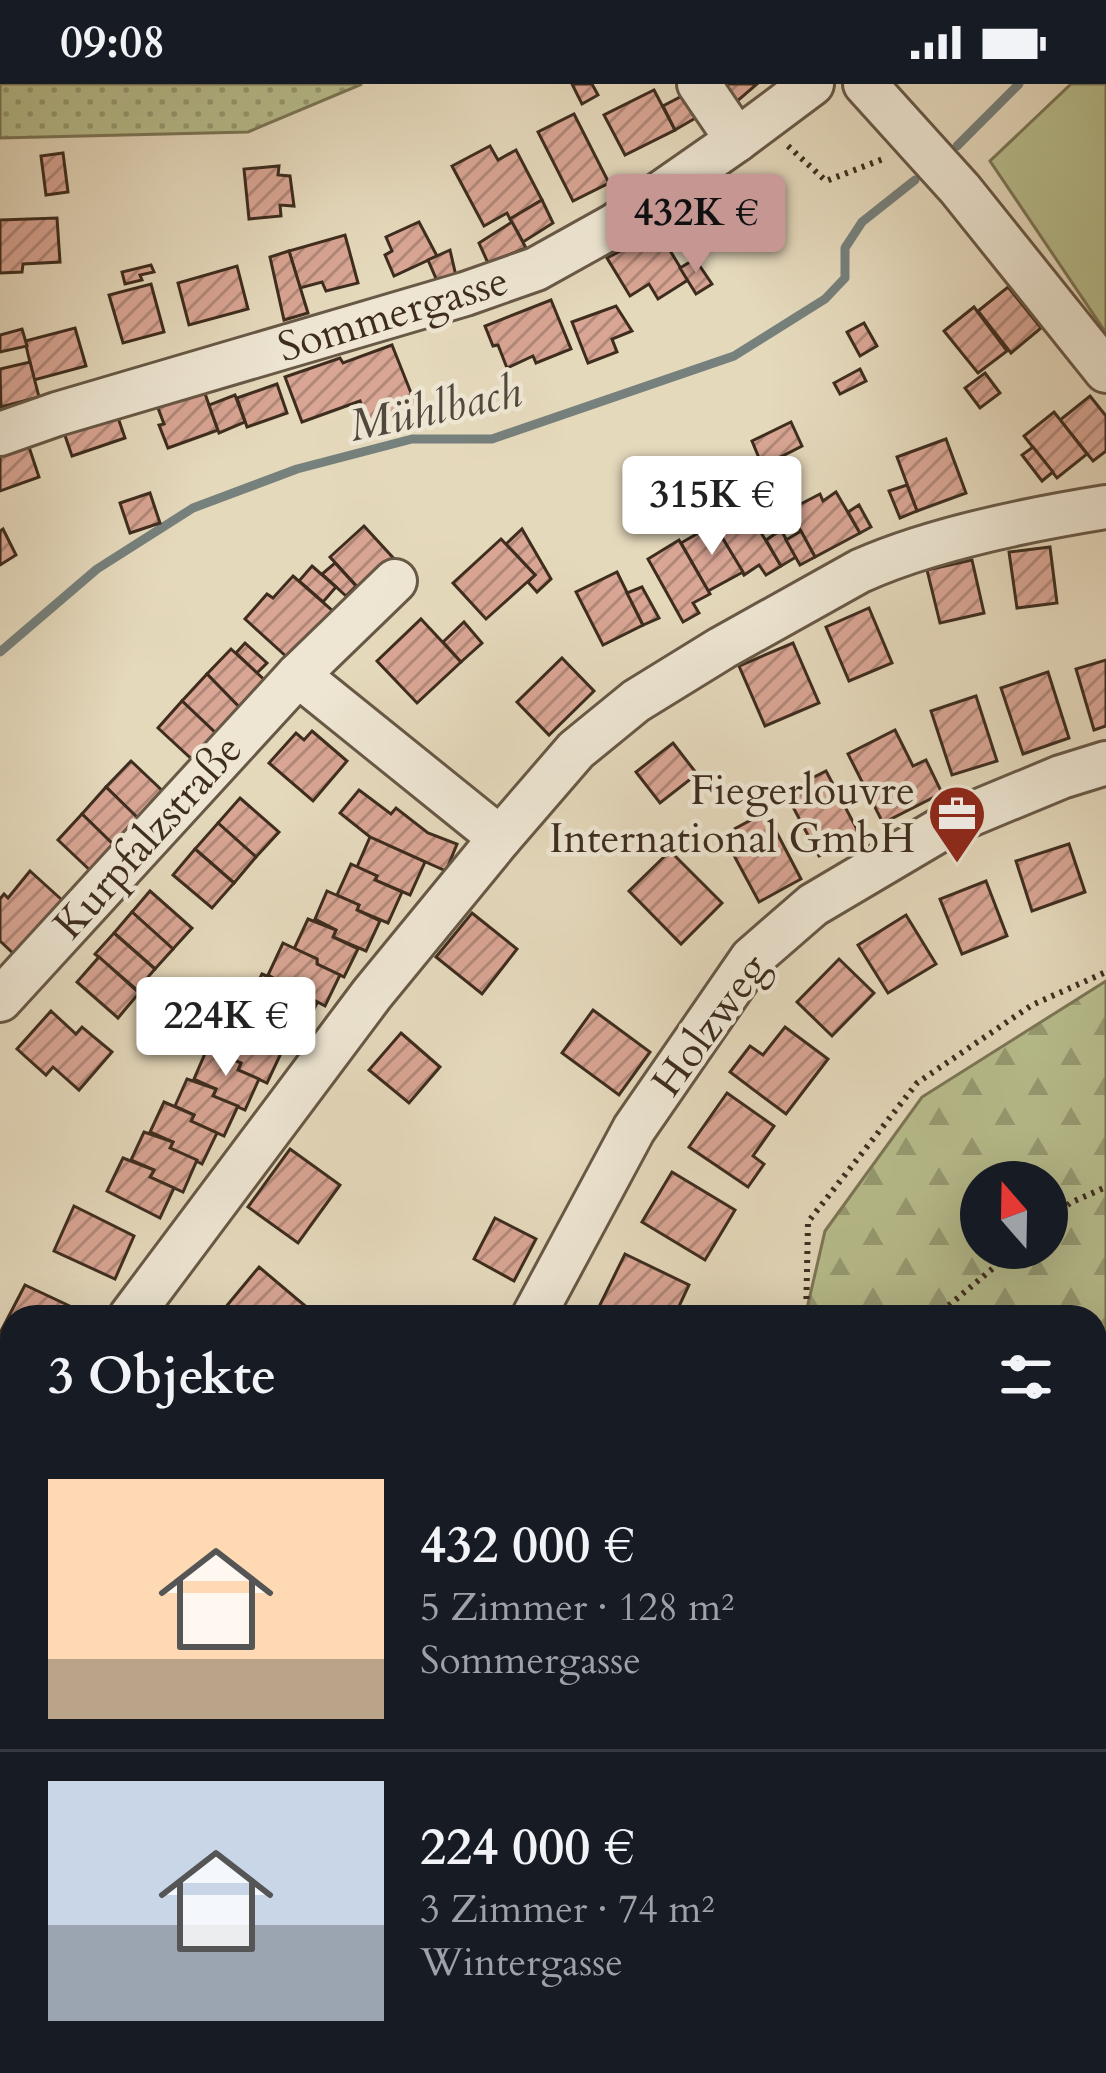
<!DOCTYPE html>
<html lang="de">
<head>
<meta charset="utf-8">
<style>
	:root { --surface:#171b24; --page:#242831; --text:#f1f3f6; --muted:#9ea1a6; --line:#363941; --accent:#c59692 }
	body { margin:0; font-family:Cardo,serif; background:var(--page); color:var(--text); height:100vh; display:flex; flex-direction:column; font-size:45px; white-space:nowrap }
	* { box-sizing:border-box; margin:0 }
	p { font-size:39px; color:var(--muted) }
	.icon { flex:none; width:66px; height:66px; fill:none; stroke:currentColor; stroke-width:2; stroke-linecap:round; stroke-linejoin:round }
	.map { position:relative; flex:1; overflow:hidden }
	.details { position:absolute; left:0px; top:1221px; width:1107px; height:768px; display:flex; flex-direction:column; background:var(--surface); border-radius:36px 36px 0 0; box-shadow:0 12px 48px #0002 }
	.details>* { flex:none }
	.needle { width:78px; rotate:340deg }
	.fabs { position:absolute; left:960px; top:1077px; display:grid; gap:24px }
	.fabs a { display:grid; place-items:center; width:108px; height:108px; border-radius:50%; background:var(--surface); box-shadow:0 12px 48px #0002; font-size:60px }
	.price { position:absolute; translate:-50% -102px; padding:0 27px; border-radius:12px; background:#fff; color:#222; font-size:39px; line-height:78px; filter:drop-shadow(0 3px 6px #0008) }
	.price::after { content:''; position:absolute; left:50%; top:72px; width:36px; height:27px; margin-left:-18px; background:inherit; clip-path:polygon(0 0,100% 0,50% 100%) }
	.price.on { background:var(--accent); color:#111 }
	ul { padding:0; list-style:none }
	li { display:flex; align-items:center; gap:36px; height:300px; padding:0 48px }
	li+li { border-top:3px solid var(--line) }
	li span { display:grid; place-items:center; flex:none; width:336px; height:240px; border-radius:0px; color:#555 }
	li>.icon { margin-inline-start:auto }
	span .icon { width:144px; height:144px; fill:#fffc; stroke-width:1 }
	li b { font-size:51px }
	h2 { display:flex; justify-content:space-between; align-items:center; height:144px; padding:0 48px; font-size:51px }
	.status { display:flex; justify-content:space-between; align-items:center; height:84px; padding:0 60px; background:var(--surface); direction:ltr }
	.status svg { height:33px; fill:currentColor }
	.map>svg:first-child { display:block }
	.green { fill:#b8be8e; stroke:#7b7656; stroke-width:3 }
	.forest { fill:url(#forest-firs); stroke:#7b7656; stroke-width:3; fill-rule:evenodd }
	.garden { fill:url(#garden-dots); stroke:#7b7656; stroke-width:3 }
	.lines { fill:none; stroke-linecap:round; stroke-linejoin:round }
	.stream { stroke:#76807c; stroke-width:9 }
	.building { fill:url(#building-hatch); stroke:#3e2d1e; stroke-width:3 }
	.minor-casing { stroke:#685846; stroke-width:48 }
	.path { stroke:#3e2d1e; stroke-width:6; stroke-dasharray:3 6; stroke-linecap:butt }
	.minor { stroke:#eee6d3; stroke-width:42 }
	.labels { text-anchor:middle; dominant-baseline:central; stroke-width:9; stroke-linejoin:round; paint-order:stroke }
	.street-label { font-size:42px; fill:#3e2d1e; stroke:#eee6d3 }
	.poi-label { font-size:42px; fill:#3e2d1e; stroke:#eee6d3; text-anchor:end }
	.water-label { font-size:45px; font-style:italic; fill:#51493d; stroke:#eee6d3 }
</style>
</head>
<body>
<div class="status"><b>09:08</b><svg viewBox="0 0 49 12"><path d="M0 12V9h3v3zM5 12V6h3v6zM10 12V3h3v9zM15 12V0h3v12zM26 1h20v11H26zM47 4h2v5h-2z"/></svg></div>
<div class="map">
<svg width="1106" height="1989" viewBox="0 0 1106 1989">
	<defs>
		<pattern id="forest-firs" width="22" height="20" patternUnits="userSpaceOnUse" patternTransform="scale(3)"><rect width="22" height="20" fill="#b8be8e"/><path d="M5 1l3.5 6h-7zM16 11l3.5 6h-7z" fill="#979b73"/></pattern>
		<pattern id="garden-dots" width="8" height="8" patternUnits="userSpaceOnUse" patternTransform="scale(3)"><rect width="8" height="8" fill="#b8be8e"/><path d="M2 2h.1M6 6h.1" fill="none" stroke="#979b73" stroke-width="1.8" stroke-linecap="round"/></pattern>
		<pattern id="building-hatch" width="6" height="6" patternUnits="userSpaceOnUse" patternTransform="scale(3)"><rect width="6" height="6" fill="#d9a594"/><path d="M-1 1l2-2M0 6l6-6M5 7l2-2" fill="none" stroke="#b18778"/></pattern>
	</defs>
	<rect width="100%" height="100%" fill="#e5d9bc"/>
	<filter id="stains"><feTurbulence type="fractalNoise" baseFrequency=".00167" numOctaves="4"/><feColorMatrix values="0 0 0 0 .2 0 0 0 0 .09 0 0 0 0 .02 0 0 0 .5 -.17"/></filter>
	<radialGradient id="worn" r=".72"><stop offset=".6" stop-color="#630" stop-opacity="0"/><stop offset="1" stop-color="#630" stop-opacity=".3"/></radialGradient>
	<path class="green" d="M 1071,0 L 1106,0 L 1106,249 L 990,77 Z"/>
	<path class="forest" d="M 1106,897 L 1106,1716 L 1095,1715 L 1095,1233 L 805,1233 L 825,1147 L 922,1013 ZM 981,1098 L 1047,1098 L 1047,1164 L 981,1164 Z"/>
	<path class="garden" d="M 0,0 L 362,0 L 248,48 L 0,54 Z"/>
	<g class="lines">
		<g class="stream">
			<path d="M 957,62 L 1019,0"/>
			<path d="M 0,568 L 97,485 L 193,424 L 297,385 L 412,355 L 492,355 L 734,272 L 825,215 L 845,194 L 845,164 L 862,138 L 915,96"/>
		</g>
	</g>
	<g class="building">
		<path d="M 572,0 L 592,0 L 598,11 L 582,20 Z"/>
		<path d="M 718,0 L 757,0 L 735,19 Z"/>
		<path d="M 654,6 L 675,46 L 625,71 L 604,31 Z"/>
		<path d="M 686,10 L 699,32 L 675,46 L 663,22 Z"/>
		<path d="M 574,30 L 609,99 L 573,117 L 538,48 Z"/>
		<path d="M 490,62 L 498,76 L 516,66 L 542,116 L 510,135 L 507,129 L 484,142 L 452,82 Z"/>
		<path d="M 63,69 L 68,108 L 46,111 L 41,72 Z"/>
		<path d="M 279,82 L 278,91 L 290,92 L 294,122 L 280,121 L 281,132 L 249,135 L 244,85 Z"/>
		<path d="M 745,97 L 764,127 L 750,136 L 731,106 Z"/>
		<path d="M 723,112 L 743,145 L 703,170 L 681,137 Z"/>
		<path d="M 542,116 L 553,139 L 523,158 L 510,135 Z"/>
		<path d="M 57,134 L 60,178 L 23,180 L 22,188 L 0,189 L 0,136 Z"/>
		<path d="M 419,138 L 437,172 L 394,192 L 385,171 L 392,167 L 386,153 Z"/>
		<path d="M 512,138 L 526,164 L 488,179 L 479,159 Z"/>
		<path d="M 658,147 L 688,196 L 658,215 L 649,200 L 630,212 L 607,174 Z"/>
		<path d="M 345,151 L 358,199 L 326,207 L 322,198 L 300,204 L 289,167 Z"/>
		<path d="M 450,166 L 456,192 L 438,199 L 428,176 Z"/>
		<path d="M 289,167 L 308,229 L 284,236 L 270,173 Z"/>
		<path d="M 695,175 L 712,200 L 696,210 L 680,184 Z"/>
		<path d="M 151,181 L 154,188 L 140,191 L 142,196 L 125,200 L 122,188 Z"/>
		<path d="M 237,182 L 248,225 L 189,241 L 178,199 Z"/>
		<path d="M 151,200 L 164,248 L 123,259 L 109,211 Z"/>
		<path d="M 1008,203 L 1041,244 L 1011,269 L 978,227 Z"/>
		<path d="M 551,216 L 571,265 L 536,279 L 533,272 L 507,284 L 498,261 L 493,262 L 485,242 Z"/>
		<path d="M 616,222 L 632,247 L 612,255 L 617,268 L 588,279 L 572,238 Z"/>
		<path d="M 974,223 L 1007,267 L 978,289 L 944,247 Z"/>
		<path d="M 864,239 L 877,262 L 860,272 L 847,248 Z"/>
		<path d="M 75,244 L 86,282 L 34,296 L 25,257 Z"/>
		<path d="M 22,245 L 27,262 L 0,268 L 0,251 Z"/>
		<path d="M 392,261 L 417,324 L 369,340 L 360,317 L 302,338 L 285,293 L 340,274 L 343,279 Z"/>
		<path d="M 30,278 L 39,313 L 1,323 L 0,285 Z"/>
		<path d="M 860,285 L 866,297 L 840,310 L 834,299 Z"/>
		<path d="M 985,289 L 1000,309 L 980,324 L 965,304 Z"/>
		<path d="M 277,300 L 287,329 L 247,343 L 237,314 Z"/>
		<path d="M 203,304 L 218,346 L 168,364 L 159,341 L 164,340 L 155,316 Z"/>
		<path d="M 235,311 L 245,338 L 219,349 L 209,321 Z"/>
		<path d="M 1090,312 L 1106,332 L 1106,367 L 1093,377 L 1060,336 Z"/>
		<path d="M 112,316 L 125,354 L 72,372 L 59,334 Z"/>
		<path d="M 1054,328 L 1087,370 L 1057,394 L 1024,352 Z"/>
		<path d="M 791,338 L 802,362 L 759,384 L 755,376 L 759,374 L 752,357 Z"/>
		<path d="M 946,355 L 966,409 L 917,427 L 897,373 Z"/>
		<path d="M 27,357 L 39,393 L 0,407 L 0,366 Z"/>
		<path d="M 1033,363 L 1053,388 L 1042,397 L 1022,371 Z"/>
		<path d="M 907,401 L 917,427 L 900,434 L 889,407 Z"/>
		<path d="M 836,408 L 860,449 L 815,473 L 789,426 L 820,410 L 823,417 Z"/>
		<path d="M 150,409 L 160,439 L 130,449 L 120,419 Z"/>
		<path d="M 744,420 L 781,482 L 766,491 L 759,481 L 744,491 L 713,438 Z"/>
		<path d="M 859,421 L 871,443 L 860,449 L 848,428 Z"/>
		<path d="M 714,440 L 743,488 L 708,507 L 681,459 Z"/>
		<path d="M 364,442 L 397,478 L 363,509 L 330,473 Z"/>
		<path d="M 3,445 L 16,471 L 0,481 L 0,447 Z"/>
		<path d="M 522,445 L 551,495 L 537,508 L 528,498 L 535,491 L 506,460 Z"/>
		<path d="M 781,446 L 796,473 L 781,482 L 766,456 Z"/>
		<path d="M 801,447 L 815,473 L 800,481 L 786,456 Z"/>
		<path d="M 501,455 L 535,491 L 486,535 L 453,499 Z"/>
		<path d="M 679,456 L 710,510 L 693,519 L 699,529 L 683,538 L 648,475 Z"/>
		<path d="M 1050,463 L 1057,519 L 1017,524 L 1009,468 Z"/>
		<path d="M 972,476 L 984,529 L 940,539 L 927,486 Z"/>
		<path d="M 335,479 L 356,502 L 346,512 L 322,490 Z"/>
		<path d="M 312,482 L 336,503 L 323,518 L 299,497 Z"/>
		<path d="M 617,488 L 643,541 L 603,561 L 576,508 Z"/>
		<path d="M 293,492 L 333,527 L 289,575 L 245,535 L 267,510 L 273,514 Z"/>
		<path d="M 642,503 L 659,534 L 643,541 L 627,509 Z"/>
		<path d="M 869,524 L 892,579 L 849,597 L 826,543 Z"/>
		<path d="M 421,535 L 461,578 L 417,619 L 377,577 Z"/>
		<path d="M 464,538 L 482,559 L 461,578 L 443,558 Z"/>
		<path d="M 245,559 L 267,579 L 257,589 L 236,569 Z"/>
		<path d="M 793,559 L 819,619 L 765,642 L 739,582 Z"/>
		<path d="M 231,565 L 269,600 L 244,628 L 207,590 Z"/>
		<path d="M 562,574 L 594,607 L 549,651 L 517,618 Z"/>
		<path d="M 1106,576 L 1106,642 L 1094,646 L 1076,585 Z"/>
		<path d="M 1048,588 L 1069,654 L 1023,670 L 1001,604 Z"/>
		<path d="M 207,590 L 244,628 L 221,654 L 182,617 Z"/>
		<path d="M 976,612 L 997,677 L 952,691 L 931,627 Z"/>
		<path d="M 182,617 L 221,654 L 197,680 L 158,644 Z"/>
		<path d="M 895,646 L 913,682 L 926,676 L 942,709 L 883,739 L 848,670 Z"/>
		<path d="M 312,647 L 347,677 L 313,717 L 269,679 L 296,649 L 304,656 Z"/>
		<path d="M 673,659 L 697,690 L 660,719 L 636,688 Z"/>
		<path d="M 131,677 L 169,713 L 144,740 L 106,703 Z"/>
		<path d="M 826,687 L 860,751 L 819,772 L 785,708 Z"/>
		<path d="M 106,703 L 144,740 L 120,767 L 82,730 Z"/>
		<path d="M 359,706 L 391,730 L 396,724 L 428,749 L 457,760 L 446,787 L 370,753 L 340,729 Z"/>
		<path d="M 240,714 L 279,748 L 256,773 L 218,739 Z"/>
		<path d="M 766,728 L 801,795 L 759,818 L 723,751 Z"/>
		<path d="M 82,730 L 120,767 L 96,792 L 58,756 Z"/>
		<path d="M 218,739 L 256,773 L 234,799 L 195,765 Z"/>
		<path d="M 370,753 L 425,778 L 410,811 L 375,796 L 377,792 L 357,783 Z"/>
		<path d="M 1069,760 L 1085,808 L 1032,827 L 1016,777 Z"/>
		<path d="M 195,765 L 234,799 L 212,824 L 173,791 Z"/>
		<path d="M 670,767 L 722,819 L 681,860 L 629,807 Z"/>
		<path d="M 351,780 L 377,792 L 375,796 L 402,808 L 388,839 L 357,826 L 359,821 L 337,811 Z"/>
		<path d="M 30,787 L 62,816 L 14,870 L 0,857 L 0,815 L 4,810 L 8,814 Z"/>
		<path d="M 986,797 L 1007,852 L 962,870 L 940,815 Z"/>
		<path d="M 150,807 L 192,844 L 173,865 L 132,828 Z"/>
		<path d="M 327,807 L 359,821 L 357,826 L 380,837 L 366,867 L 333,853 L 336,846 L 315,835 Z"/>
		<path d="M 132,828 L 173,865 L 155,885 L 114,849 Z"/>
		<path d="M 472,829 L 517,865 L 482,910 L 436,873 Z"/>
		<path d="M 906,831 L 936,880 L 888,909 L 858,861 Z"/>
		<path d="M 308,835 L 336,846 L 333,853 L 358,865 L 344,893 L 317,880 L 317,875 L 294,865 Z"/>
		<path d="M 114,849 L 155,885 L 137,906 L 95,870 Z"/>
		<path d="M 283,859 L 317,875 L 317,880 L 340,891 L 325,922 L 268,891 Z"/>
		<path d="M 99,873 L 139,909 L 118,934 L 77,898 Z"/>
		<path d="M 839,875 L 874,909 L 832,952 L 797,918 Z"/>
		<path d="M 262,890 L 293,903 L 292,907 L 317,919 L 303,948 L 248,919 Z"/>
		<path d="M 593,926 L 650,968 L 619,1011 L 562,969 Z"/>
		<path d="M 51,927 L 76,950 L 82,943 L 112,968 L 79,1006 L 53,983 L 46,991 L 17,965 Z"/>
		<path d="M 227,940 L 283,965 L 267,999 L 238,986 L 241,979 L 215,968 Z"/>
		<path d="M 785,943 L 828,975 L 786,1030 L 730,988 L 750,962 L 763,971 Z"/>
		<path d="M 401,949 L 440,983 L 409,1019 L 369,986 Z"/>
		<path d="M 207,965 L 241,979 L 238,986 L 259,995 L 245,1026 L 213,1012 L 216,1005 L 194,995 Z"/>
		<path d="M 187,995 L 216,1005 L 213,1012 L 238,1022 L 224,1052 L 191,1037 L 194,1031 L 175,1022 Z"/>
		<path d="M 727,1009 L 774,1042 L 753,1072 L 764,1080 L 748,1103 L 689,1063 Z"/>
		<path d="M 164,1018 L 194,1031 L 191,1037 L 217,1049 L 202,1080 L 170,1064 L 173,1058 L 150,1048 Z"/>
		<path d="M 144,1048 L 173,1058 L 170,1064 L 197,1076 L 183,1108 L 150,1093 L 154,1086 L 131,1076 Z"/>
		<path d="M 290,1065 L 340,1101 L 298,1159 L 248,1123 Z"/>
		<path d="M 123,1074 L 154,1086 L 150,1093 L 174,1104 L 160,1134 L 107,1107 Z"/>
		<path d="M 672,1088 L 735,1126 L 705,1176 L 642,1138 Z"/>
		<path d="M 74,1122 L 134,1152 L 115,1195 L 54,1167 Z"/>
		<path d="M 495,1134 L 536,1155 L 514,1197 L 474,1175 Z"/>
		<path d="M 625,1170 L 689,1201 L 674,1233 L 594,1233 Z"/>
		<path d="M 259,1183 L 310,1226 L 304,1233 L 234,1233 L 224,1225 Z"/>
		<path d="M 25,1201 L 76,1225 L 73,1233 L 12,1233 L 12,1263 L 0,1258 L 0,1249 Z"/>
		<path d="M 9,1868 L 12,1875 L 12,1940 L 0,1945 L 0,1872 Z"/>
		<path d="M 1095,1942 L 1106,1948 L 1106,1978 L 1095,1972 Z"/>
		<path d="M 12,1976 L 29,1977 L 33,1989 L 0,1989 L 0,1980 Z"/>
		<path d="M 933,1977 L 953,1977 L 957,1989 L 899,1989 Z"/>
	</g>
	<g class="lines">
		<defs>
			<g id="minor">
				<path d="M 699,0 L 737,56"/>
				<path d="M 865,0 L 960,105 L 1106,287"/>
				<path d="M 0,350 L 57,330 L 465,210 L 536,185 L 615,141 L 737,56 L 812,0"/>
				<path d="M 298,591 L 500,754"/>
				<path d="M 0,916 L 298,591 L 395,497"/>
				<path d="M 130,1233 L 372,910 L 500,754 L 576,666 L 636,617 L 722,564 L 860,487 C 929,456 1031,435 1106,423"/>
				<path d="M 533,1233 L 634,1045 L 752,874 L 813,821 L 955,737 L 1061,693 L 1106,679"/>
				<path d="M 0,1295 L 12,1303"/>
				<path d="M 0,1402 L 12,1386"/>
				<path d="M 804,1977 L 813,1989"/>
				<path d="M 249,1989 L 252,1977"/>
				<path d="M 384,1989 L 417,1979 L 421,1989"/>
				<path d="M 590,1989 L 598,1977"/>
			</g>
		</defs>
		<use href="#minor" class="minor-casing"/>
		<g class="path">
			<path d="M 788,62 L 826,97 L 883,75"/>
			<path d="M 1047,1139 L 1070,1119 L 1106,1103"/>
			<path d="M 806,1233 L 808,1138 L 917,999 L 1032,921 L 1106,888"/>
			<path d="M 935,1233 L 1017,1164"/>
			<path d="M 1095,1439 L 1106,1433"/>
		</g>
		<use href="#minor" class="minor"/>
	</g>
	<defs>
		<symbol id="office-pin" viewBox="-11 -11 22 30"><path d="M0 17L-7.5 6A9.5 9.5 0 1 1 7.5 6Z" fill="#8f2418" stroke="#eee6d3"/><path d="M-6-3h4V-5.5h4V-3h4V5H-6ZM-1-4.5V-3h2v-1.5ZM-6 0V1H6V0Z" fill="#fff"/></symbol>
	</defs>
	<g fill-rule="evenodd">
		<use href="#office-pin" x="924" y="697" width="66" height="90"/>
	</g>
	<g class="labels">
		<g class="street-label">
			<text transform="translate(393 230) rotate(-17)">Sommergasse</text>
			<text transform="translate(148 753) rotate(-48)">Kurpfalzstraße</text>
			<text transform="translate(710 941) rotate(-54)">Holzweg</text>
		</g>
		<g class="poi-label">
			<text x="915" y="706">Fiegerlouvre<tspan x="915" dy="48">International GmbH</tspan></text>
		</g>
		<g class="water-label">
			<text transform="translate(435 325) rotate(-12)">Mühlbach</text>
		</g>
	</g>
	<rect width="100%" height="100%" filter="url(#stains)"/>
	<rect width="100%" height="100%" fill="url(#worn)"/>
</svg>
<div class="fabs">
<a><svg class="needle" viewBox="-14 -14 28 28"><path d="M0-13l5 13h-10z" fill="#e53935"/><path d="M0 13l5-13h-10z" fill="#9ea1a6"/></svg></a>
</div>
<b class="price on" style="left:696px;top:192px">432K €</b>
<b class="price" style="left:712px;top:474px">315K €</b>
<b class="price" style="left:226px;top:995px">224K €</b>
<section class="details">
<h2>3 Objekte<svg class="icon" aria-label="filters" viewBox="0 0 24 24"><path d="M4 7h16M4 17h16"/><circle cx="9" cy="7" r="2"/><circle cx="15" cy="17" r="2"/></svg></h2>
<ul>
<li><span style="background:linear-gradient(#ffd9b3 75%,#b9a48a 0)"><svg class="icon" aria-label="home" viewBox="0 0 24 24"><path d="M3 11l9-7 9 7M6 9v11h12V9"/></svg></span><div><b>432 000 €</b><p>5 Zimmer · 128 m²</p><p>Sommergasse</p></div></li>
<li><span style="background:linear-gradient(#c9d6e8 60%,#9aa5b1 0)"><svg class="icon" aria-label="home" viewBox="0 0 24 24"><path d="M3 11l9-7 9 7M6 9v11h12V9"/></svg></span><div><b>224 000 €</b><p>3 Zimmer · 74 m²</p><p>Wintergasse</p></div></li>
</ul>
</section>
</div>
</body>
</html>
